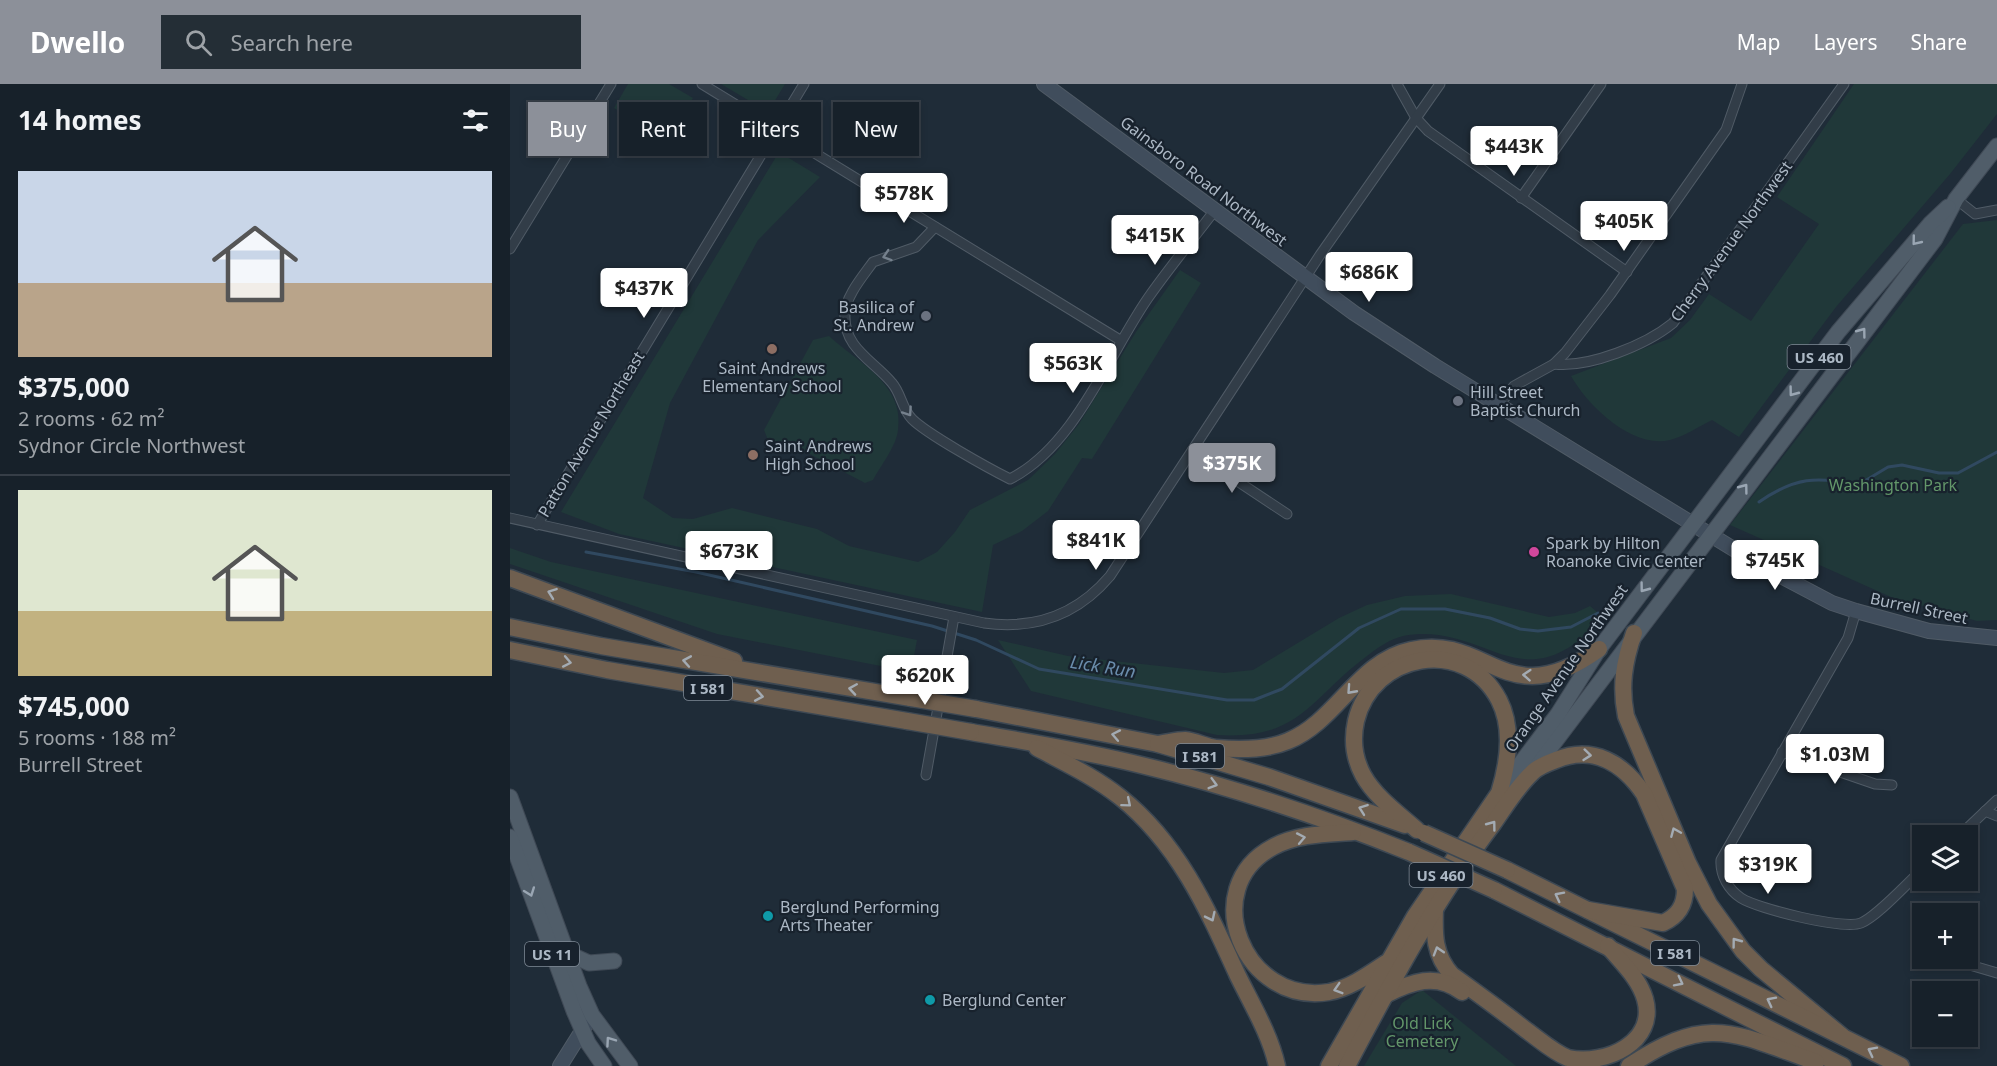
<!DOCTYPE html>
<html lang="en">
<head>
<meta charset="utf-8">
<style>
	:root { --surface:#17212a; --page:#242e36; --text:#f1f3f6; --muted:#9ea3a8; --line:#363e47; --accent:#8c9099 }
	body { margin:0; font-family:"Noto Sans",sans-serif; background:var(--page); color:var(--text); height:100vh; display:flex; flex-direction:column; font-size:22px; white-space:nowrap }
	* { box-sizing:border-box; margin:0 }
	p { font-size:20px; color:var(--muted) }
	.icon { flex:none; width:33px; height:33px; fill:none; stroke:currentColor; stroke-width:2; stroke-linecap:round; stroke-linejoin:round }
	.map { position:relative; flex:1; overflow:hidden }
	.details { display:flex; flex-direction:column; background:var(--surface); width:510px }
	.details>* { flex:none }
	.guide { position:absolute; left:18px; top:18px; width:570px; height:54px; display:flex; gap:12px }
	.fabs { position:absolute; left:1402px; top:741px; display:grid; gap:12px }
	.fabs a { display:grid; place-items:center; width:66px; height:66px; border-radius:0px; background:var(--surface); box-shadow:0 3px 9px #0003,0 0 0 2px var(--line); font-size:30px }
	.price { position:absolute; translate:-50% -51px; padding:0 14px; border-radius:6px; background:#fff; color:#222; font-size:20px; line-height:39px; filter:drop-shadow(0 2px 3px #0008) }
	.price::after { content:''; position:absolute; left:50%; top:36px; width:18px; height:14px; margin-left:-9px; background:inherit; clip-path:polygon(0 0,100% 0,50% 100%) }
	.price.current { background:var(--accent); color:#fff }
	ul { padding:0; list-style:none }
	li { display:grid; align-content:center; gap:12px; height:318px; padding:0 18px }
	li+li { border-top:2px solid var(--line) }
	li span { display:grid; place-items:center; height:186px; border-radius:0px; color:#555 }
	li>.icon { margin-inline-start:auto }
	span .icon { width:108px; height:108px; fill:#fffc; stroke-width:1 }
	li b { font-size:26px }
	h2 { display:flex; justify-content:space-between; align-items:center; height:72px; padding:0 18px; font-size:26px }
	.pill { padding:0 21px; border-radius:0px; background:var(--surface); box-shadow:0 3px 9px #0003,0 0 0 2px var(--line); font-size:21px; line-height:54px }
	.pill.current { background:var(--accent); color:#fff }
	header { display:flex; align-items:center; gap:36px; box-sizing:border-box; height:84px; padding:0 30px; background:var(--accent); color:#fff }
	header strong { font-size:28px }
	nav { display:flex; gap:33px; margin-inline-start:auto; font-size:21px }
	.search { width:420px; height:54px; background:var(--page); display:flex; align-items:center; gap:15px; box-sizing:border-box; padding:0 21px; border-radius:0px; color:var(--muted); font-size:22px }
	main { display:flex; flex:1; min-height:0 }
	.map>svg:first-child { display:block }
	.green { fill:#203839 }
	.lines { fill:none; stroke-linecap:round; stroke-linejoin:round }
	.stream { stroke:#304960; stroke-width:3 }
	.street-casing { stroke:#505b66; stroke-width:11 }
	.secondary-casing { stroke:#505b66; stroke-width:16 }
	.primary-casing { stroke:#3f4955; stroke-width:17 }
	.highway-casing { stroke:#3d4853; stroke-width:19 }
	.street { stroke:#323d48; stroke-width:9 }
	.secondary { stroke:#404d5c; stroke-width:14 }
	.primary { stroke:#505d69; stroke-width:15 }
	.highway { stroke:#6f5f4f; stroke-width:16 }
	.highway-bridge-casing { stroke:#3d4853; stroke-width:19; stroke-linecap:butt }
	.highway-bridge { stroke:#6f5f4f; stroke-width:16 }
	.oneway { stroke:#9aa6b3 }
	.oneway2 { stroke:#75818d }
	.oneway3 { stroke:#a3abb3 }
	.worship-dot { fill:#6b7280; stroke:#18222d; stroke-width:2 }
	.education-dot { fill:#8d6e63; stroke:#18222d; stroke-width:2 }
	.hotel-dot { fill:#d1479c; stroke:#18222d; stroke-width:2 }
	.culture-dot { fill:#0f9aa8; stroke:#18222d; stroke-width:2 }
	.labels { text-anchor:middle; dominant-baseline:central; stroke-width:4.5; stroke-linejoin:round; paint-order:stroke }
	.shield { fill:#18222d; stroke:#808b97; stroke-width:1.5 }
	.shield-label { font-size:15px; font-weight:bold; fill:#acb8c5 }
	.street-label { font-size:16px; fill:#acb8c5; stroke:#18222d }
	.poi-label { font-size:16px; fill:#acb8c5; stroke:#18222d; text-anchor:start }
	.park-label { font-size:16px; fill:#63976a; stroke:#18222d }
	.water-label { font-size:18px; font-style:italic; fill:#6a8cab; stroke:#18222d }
</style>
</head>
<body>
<header>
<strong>Dwello</strong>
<div class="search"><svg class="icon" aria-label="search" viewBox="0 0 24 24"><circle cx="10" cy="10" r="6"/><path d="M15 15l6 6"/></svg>Search here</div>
<nav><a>Map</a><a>Layers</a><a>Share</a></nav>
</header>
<main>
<section class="details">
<h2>14 homes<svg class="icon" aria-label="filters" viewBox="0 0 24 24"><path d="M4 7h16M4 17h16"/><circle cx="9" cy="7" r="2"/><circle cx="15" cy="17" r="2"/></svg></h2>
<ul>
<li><span style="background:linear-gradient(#c9d6e8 60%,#b9a48a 0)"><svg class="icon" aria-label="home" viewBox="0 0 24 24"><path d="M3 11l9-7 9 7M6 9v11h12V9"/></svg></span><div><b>$375,000</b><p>2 rooms · 62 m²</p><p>Sydnor Circle Northwest</p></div></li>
<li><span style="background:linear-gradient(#dfe7d0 65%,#c2b280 0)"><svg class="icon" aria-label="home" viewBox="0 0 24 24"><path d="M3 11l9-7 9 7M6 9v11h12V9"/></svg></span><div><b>$745,000</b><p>5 rooms · 188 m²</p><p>Burrell Street</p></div></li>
</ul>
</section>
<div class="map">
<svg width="1487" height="982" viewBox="0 0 1487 982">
	<rect width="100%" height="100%" fill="#1f2c38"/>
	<g class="green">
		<path d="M 118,0 L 159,0 L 183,14 L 157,55 L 104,24 Z"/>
		<path d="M 211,0 L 275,0 L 258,28 Z"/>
		<path d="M 1344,0 L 1487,0 L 1487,30 L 1440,90 L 1326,223 L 1229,353 L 1202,336 C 1188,343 1175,352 1160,356 C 1122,365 1078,322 1061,292 L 1161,254 L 1180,236 L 1199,210 L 1241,237 L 1309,140 L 1267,113 Z"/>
		<path d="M 269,68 L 310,93 L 248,156 L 160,319 L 133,414 L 163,434 L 183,435 L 222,424 L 307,445 L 339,462 L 408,478 L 427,468 L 445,448 L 460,426 L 518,396 L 545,370 L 569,340 L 626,248 L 670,186 L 691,199 L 582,375 L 572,374 L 538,427 L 512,447 L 483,461 L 472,528 L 109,450 L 51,428 Z"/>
		<path d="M 1487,136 L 1487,536 L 1467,537 L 1381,513 L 1220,441 L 1453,140 Z"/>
		<path d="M 319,252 C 347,278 395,300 388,346 C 386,363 371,381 363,396 L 355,399 L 290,365 L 281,368 L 258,356 L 254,346 L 303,256 Z"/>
		<path d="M 0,464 L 41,478 L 407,556 L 401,588 L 207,550 L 0,480 Z"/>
		<path d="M 941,510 L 1039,533 L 1065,529 L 1080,522 L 1093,533 C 1012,625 977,536 893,552 C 880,555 867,564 857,572 C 799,615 791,656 707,651 L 521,607 L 488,556 L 558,572 L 714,589 L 743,586 L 829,534 L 857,521 L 895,512 Z"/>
		<path d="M 912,906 L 1006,982 L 854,982 L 892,919 Z"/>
	</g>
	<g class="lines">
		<g class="stream">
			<path d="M 1249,418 C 1285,393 1307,392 1348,401 L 1378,383 L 1392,381 L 1429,389 L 1448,389 L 1487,368"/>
			<path d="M 76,468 L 186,488 L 422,542 L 466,556 L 529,585 L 717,616 L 744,616 L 772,605 L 849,544 L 891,525 L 935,525 L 980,534 L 1010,545 L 1028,547 L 1061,543 L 1088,529"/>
		</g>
		<defs>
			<g id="street">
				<path d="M 192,0 L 610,256"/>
				<path d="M 887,0 L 906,34 L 918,47 L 1117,188"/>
				<path d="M 1011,114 L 1091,0"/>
				<path d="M 1446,115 L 1465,130 L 1487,126"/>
				<path d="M 425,143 L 406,163 L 363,178 C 353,192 335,213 335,230 C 333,264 364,277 382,299 C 391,309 392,325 402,335 C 417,350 478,384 500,395 C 565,362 598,272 638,214 C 659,184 683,155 705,126"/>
				<path d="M 0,165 L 101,0"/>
				<path d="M 1044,280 C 1079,284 1136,261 1163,239 L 1334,0"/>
				<path d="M 989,321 L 1004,302 L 1044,280 L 1055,269 L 1100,211 L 1216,46 L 1232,0"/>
				<path d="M 682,367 L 777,430"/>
				<path d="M 0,434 L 474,539 C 525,546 567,531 600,492 L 810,171 L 930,0"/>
				<path d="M 27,441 L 294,0"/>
				<path d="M 1346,527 L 1338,554 L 1211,776 C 1210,792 1219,806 1231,814 C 1248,825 1334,846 1351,839 C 1368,832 1398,798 1413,785"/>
				<path d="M 1272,668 L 1365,700 L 1382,701"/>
				<path d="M 416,691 L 444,533"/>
				<path d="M 1475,727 L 1487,732"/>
				<path d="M 1449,752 L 1487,716"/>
				<path d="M 1436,874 L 1487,889"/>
			</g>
			<g id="secondary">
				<path d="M 534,0 L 844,229 L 925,282 L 1248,480 L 1322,519 L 1346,527 L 1419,547 L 1487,554"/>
				<path d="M 50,982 L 82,931"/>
			</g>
			<g id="primary">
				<path d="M 1022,688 L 1425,155 L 1446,115 L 1487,62"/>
				<path d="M 989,708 L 1048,630 L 1089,565 L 1328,248 L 1420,140 L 1438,123"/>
				<path d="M 0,713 L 69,902 L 82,931 L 120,982"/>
				<path d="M 0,753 L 64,927 L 78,959 L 94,982"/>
				<path d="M 57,869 L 79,879 L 104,877"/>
			</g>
			<g id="highway">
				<path d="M 0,494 L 224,577"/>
				<path d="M 0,543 L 91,562 L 401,614"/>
				<path d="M 1124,549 C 1114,578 1110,602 1116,632 L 1178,779 L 1199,820 L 1233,867 L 1251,885 L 1332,952"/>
				<path d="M 0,566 L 97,586 L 397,637"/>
				<path d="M 466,625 L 648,660 L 759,693 L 895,741"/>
				<path d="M 461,648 C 518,658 575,667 631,681 C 723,703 812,733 899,768"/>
				<path d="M 648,660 C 657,659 666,656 675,656 C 686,657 696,663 706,664 C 729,666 757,666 778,657 C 827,637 848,577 901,566 C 979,549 995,633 1089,565"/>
				<path d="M 527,664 C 555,679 585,693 610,713 C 668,759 697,824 727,890 C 741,919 760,950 767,982"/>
				<path d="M 843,748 C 816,750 787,750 763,763 C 686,804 734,922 819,908 C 840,904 858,891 876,879"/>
				<path d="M 997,786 L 1391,982"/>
				<path d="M 984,806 L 1333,982"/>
				<path d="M 925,825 C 924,851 924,871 942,891 C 967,909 992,927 1016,946 C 1030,956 1043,968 1058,974 C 1096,982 1147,958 1135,915 C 1129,894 1111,878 1098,862"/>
				<path d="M 875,911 C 901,898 926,888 952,908"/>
				<path d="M 819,982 L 905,832 L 989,709 C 998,680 1004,645 989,616 C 955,551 862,569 846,637 C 842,655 844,674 853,691 C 865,713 889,730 907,746"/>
				<path d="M 837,982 C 881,899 926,815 983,740 C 995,723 1007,703 1022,689 C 1027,683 1038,679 1046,676 C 1083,661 1113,679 1134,710 L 1175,805 C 1175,822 1168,832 1153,839 L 1078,826"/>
				<path d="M 1119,982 C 1199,929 1223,949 1306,978"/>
			</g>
		</defs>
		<use href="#street" class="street-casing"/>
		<use href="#secondary" class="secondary-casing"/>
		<use href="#primary" class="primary-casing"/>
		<use href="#highway" class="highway-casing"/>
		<use href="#street" class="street"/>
		<use href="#secondary" class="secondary"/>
		<use href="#primary" class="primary"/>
		<use href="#highway" class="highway"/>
		<defs>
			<g id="highway-bridge">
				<path d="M 401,614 L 466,625"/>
				<path d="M 397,637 L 461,648"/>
				<path d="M 914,749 L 997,786"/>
				<path d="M 899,768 L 984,806"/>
			</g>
		</defs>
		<use href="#highway-bridge" class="highway-bridge-casing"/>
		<use href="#highway-bridge" class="highway-bridge"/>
	</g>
	<defs><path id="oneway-chevron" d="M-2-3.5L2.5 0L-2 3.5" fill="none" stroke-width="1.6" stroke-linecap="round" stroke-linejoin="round" transform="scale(1.5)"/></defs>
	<g class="oneway">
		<use href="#oneway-chevron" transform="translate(1406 157) rotate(129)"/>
		<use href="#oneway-chevron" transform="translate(1352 248) rotate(-53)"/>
		<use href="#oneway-chevron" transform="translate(1283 308) rotate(127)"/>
		<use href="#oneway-chevron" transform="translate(1234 404) rotate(-53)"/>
		<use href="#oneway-chevron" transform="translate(1134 504) rotate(127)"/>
		<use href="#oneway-chevron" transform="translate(20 808) rotate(70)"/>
		<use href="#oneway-chevron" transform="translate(100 957) rotate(-125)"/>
	</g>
	<g class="oneway2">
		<use href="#oneway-chevron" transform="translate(377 172) rotate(162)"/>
		<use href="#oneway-chevron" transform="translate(398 328) rotate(56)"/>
	</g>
	<g class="oneway3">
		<use href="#oneway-chevron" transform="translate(42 509) rotate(-160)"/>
		<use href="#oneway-chevron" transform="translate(177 577) rotate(-170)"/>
		<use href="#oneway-chevron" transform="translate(57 578) rotate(11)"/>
		<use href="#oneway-chevron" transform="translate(1017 591) rotate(-176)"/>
		<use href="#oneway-chevron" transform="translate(343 605) rotate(-171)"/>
		<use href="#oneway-chevron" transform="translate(841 606) rotate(132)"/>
		<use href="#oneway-chevron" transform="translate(249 612) rotate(10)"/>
		<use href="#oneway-chevron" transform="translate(606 651) rotate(-169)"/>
		<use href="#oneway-chevron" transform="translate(1077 671) rotate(6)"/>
		<use href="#oneway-chevron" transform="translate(703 700) rotate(16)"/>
		<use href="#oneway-chevron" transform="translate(617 719) rotate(40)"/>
		<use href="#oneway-chevron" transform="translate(853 725) rotate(-160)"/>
		<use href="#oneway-chevron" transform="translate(982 741) rotate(-53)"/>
		<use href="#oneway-chevron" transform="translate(1165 748) rotate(-113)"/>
		<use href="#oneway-chevron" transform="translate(791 754) rotate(-11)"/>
		<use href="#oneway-chevron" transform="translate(1049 812) rotate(-153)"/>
		<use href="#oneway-chevron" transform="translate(701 833) rotate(64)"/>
		<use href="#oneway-chevron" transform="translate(1226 858) rotate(-127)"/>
		<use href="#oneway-chevron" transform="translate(928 867) rotate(-107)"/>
		<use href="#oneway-chevron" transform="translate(1169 898) rotate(27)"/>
		<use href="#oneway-chevron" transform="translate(828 905) rotate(163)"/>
		<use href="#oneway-chevron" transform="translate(1261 917) rotate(-153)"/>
		<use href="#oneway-chevron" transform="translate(1362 967) rotate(-153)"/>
	</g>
	<g class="worship-dot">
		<circle cx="416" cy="232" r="6"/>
		<circle cx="948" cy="317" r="6"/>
	</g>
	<g class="education-dot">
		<circle cx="262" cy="265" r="6"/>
		<circle cx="243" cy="371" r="6"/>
	</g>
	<circle class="hotel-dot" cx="1024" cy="468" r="6"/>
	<g class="culture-dot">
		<circle cx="258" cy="832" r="6"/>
		<circle cx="420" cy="916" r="6"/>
	</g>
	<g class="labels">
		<g class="shield">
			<rect x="1277.5" y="261" width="63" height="24" rx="4.5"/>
			<rect x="174" y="592" width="48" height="24" rx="4.5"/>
			<rect x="666" y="660" width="48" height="24" rx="4.5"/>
			<rect x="899.5" y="779" width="63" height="24" rx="4.5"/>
			<rect x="1141" y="857" width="48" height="24" rx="4.5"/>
			<rect x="15" y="858" width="54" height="24" rx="4.5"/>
		</g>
		<g class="shield-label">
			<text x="1309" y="273">US 460</text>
			<text x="198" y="604">I 581</text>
			<text x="690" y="672">I 581</text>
			<text x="931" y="791">US 460</text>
			<text x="1165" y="869">I 581</text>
			<text x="42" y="870">US 11</text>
		</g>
		<g class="street-label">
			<text transform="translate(694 97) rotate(37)">Gainsboro Road Northwest</text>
			<text transform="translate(1221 157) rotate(-54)">Cherry Avenue Northwest</text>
			<text transform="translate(81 350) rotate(-59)">Patton Avenue Northeast</text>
			<text transform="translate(1409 524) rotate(12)">Burrell Street</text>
			<text transform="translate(1056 584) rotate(-55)">Orange Avenue Northwest</text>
		</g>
		<g class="poi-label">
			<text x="404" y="223" text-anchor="end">Basilica of<tspan x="404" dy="18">St. Andrew</tspan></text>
			<text x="262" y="284" text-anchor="middle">Saint Andrews<tspan x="262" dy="18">Elementary School</tspan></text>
			<text x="960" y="308">Hill Street<tspan x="960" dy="18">Baptist Church</tspan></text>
			<text x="255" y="362">Saint Andrews<tspan x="255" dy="18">High School</tspan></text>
			<text x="1036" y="459">Spark by Hilton<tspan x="1036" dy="18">Roanoke Civic Center</tspan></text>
			<text x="270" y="823">Berglund Performing<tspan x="270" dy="18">Arts Theater</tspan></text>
			<text x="432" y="916">Berglund Center</text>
		</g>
		<g class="park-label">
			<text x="1383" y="401">Washington Park</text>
			<text x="912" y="939">Old Lick<tspan x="912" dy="18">Cemetery</tspan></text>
		</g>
		<g class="water-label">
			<text transform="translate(593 582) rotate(9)">Lick Run</text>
		</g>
	</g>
</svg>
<div class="fabs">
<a><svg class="icon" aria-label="layers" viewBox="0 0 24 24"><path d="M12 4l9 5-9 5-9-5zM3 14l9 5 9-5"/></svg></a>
<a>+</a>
<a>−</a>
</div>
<b class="price" style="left:1004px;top:93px">$443K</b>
<b class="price" style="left:394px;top:140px">$578K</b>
<b class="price" style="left:1114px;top:168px">$405K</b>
<b class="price" style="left:645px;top:182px">$415K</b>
<b class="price" style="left:859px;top:219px">$686K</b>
<b class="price" style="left:134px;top:235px">$437K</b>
<b class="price" style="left:563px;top:310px">$563K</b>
<b class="price current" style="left:722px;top:410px">$375K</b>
<b class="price" style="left:586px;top:487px">$841K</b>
<b class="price" style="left:219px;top:498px">$673K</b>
<b class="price" style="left:1265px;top:507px">$745K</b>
<b class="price" style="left:415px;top:622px">$620K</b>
<b class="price" style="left:1325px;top:701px">$1.03M</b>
<b class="price" style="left:1258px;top:811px">$319K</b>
<div class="guide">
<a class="pill current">Buy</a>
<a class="pill">Rent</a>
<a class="pill">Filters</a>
<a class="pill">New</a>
</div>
</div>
</main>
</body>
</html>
